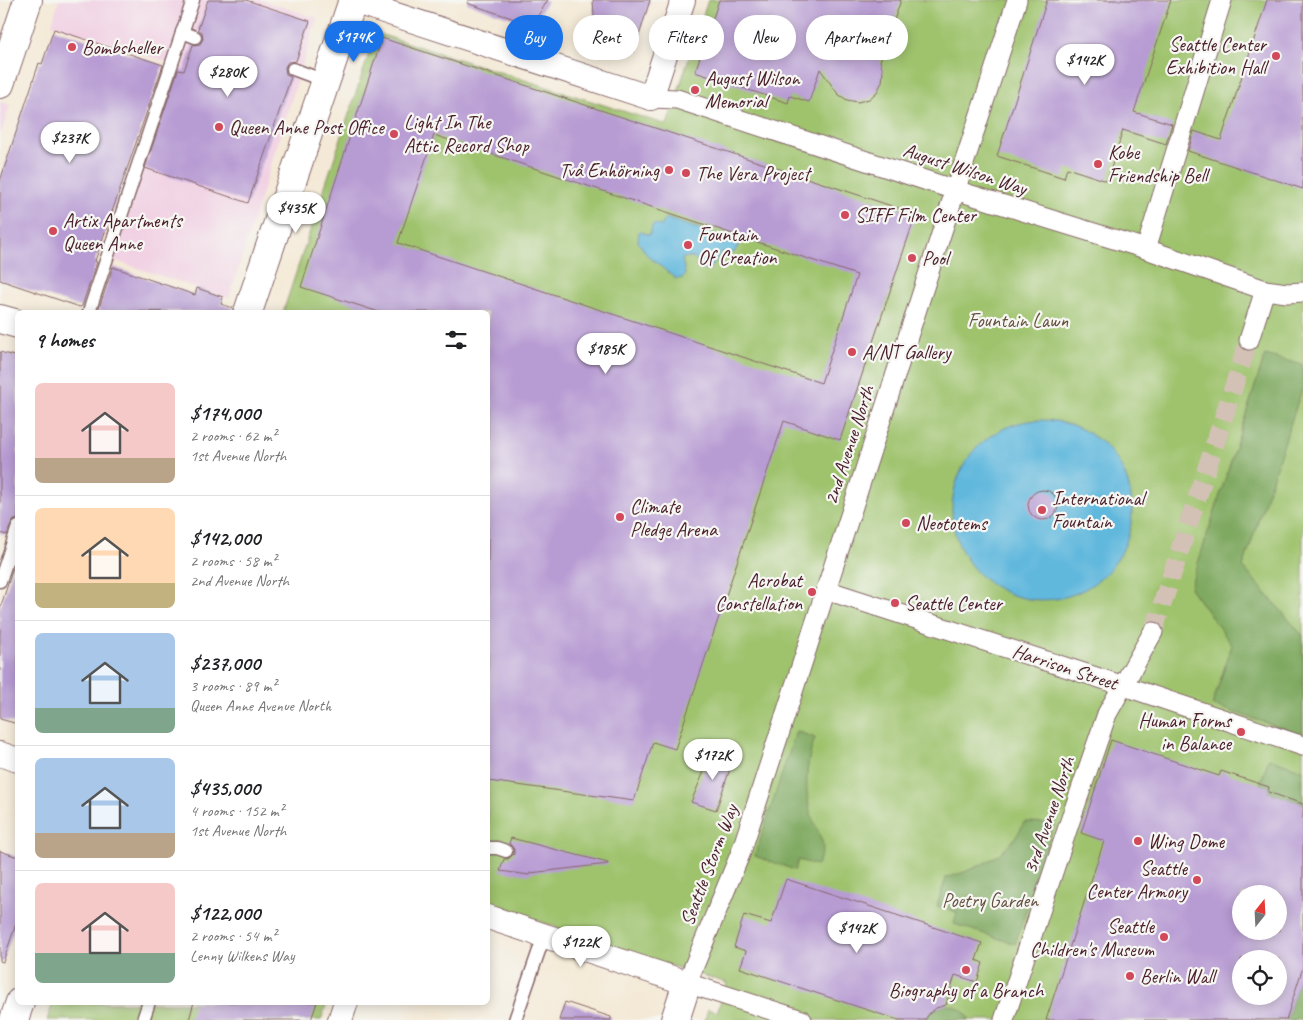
<!DOCTYPE html>
<html lang="en">
<head>
<meta charset="utf-8">
<style>
	:root { --surface:#fff; --page:#f2f2f2; --text:#202124; --muted:#757577; --line:#e0e0e0; --accent:#1a73e8 }
	body { margin:0; font-family:Caveat,sans-serif; background:var(--page); color:var(--text); height:100vh; display:flex; flex-direction:column; font-size:19px; white-space:nowrap }
	* { box-sizing:border-box; margin:0 }
	p { font-size:16px; color:var(--muted) }
	.icon { flex:none; width:28px; height:28px; fill:none; stroke:currentColor; stroke-width:2; stroke-linecap:round; stroke-linejoin:round }
	.map { position:relative; flex:1; overflow:hidden }
	.sheet { position:absolute; left:15px; top:310px; width:475px; height:695px; display:flex; flex-direction:column; background:var(--surface); border-radius:8px; box-shadow:0 2px 12px #0003 }
	.sheet>* { flex:none }
	.guide { position:absolute; left:505px; top:15px; width:475px; height:45px; display:flex; gap:10px }
	.needle { width:32px; rotate:18deg }
	.fabs { position:absolute; left:1232px; top:885px; display:grid; gap:10px }
	.fabs a { display:grid; place-items:center; width:55px; height:55px; border-radius:50%; background:var(--surface); box-shadow:0 2px 12px #0003; font-size:25px }
	.price { position:absolute; translate:-50% -42px; padding:0 11px; border-radius:18px; background:#fff; color:#222; font-size:16px; line-height:32px; filter:drop-shadow(0 1px 2px #0008) }
	.price::after { content:''; position:absolute; left:50%; top:30px; width:15px; height:11px; margin-left:-8px; background:inherit; clip-path:polygon(0 0,100% 0,50% 100%) }
	.price.selected { background:var(--accent); color:#fff }
	ul { padding:0; list-style:none }
	li { display:flex; align-items:center; gap:15px; height:125px; padding:0 20px }
	li+li { border-top:1px solid var(--line) }
	li span { display:grid; place-items:center; flex:none; width:140px; height:100px; border-radius:8px; color:#555 }
	li>.icon { margin-inline-start:auto }
	span .icon { width:60px; height:60px; fill:#fffc; stroke-width:1 }
	li b { font-size:21px }
	h2 { display:flex; justify-content:space-between; align-items:center; height:60px; padding:0 20px; font-size:21px }
	.tag { padding:0 18px; border-radius:22px; background:var(--surface); box-shadow:0 2px 12px #0003; font-size:18px; line-height:45px }
	.tag.selected { background:var(--accent); color:#fff }
	.map>svg:first-child { display:block }
	.built { fill:#f1d0e3 }
	.green { fill:#9fc36d; stroke:#74714c; fill-rule:evenodd }
	.forest { fill:#7fa960; stroke:#646446 }
	.water { fill:#60b8dd; stroke:#556c84 }
	.building { fill:#b79bd3; fill-rule:evenodd }
	.lines { fill:none; stroke-linecap:round; stroke-linejoin:round }
	.pedestrian-tunnel { stroke:#d2c1b4; stroke-width:19; stroke-dasharray:19 9; stroke-linecap:butt }
	.service-casing { stroke:#866667; stroke-width:15 }
	.pedestrian-casing { stroke:#866667; stroke-width:21 }
	.minor-casing { stroke:#866667; stroke-width:26 }
	.tertiary-casing { stroke:#866667; stroke-width:30 }
	.secondary-casing { stroke:#866667; stroke-width:30 }
	.service { stroke:#fff; stroke-width:12 }
	.pedestrian { stroke:#fff; stroke-width:19 }
	.minor { stroke:#fff; stroke-width:24 }
	.tertiary { stroke:#fff; stroke-width:28 }
	.secondary { stroke:#fff; stroke-width:28 }
	.poi-dot { fill:#d1495b; stroke:#f6f6f2; stroke-width:2 }
	.labels { text-anchor:middle; dominant-baseline:central; stroke-width:4.5; stroke-linejoin:round; paint-order:stroke }
	.poi-label { font-size:20px; fill:#4a1f2b; stroke:#f6f6f2; text-anchor:start }
	.street-label { font-size:20px; fill:#4a1f2b; stroke:#f6f6f2 }
	.park-label { font-size:20px; fill:#64503f; stroke:#f6f6f2 }
</style>
</head>
<body>
<div class="map">
<svg width="1303" height="1020" viewBox="0 0 1303 1020">
	<rect width="100%" height="100%" fill="#f6f6f2"/>
	<filter id="ink" filterUnits="userSpaceOnUse"><feTurbulence type="fractalNoise" baseFrequency=".02" numOctaves="2"/><feDisplacementMap in="SourceGraphic" scale="10" xChannelSelector="R" yChannelSelector="G"/><feConvolveMatrix kernelMatrix="1 2 1 2 8 2 1 2 1" color-interpolation-filters="sRGB"/></filter>
	<filter id="wash" filterUnits="userSpaceOnUse"><feTurbulence type="fractalNoise" baseFrequency=".0096" numOctaves="4" result="noise"/><feDisplacementMap in="SourceGraphic" scale="20" xChannelSelector="R" yChannelSelector="G"/><feGaussianBlur stdDeviation="1.12" result="paint"/><feColorMatrix in="noise" values="0 0 0 0 0 0 0 0 0 0 0 0 0 0 0 0 0 1.4 0 .05"/><feComposite in="paint" operator="in"/></filter>
	<g filter="url(#wash)">
		<rect width="100%" height="100%" fill="#f4e9d6"/>
		<g class="built">
			<path d="M 59,0 L 261,0 L 317,18 L 229,298 L 113,260 L 176,65 L 52,24 Z"/>
			<path d="M 0,102 L 10,105 L 0,137 Z"/>
		</g>
		<g class="green">
			<path d="M 708,0 L 1303,0 L 1303,1020 L 705,1020 L 708,1009 L 717,1012 L 727,983 L 662,963 L 488,904 L 488,312 L 283,312 L 376,33 L 667,125 ZM 1241,894 L 1279,894 L 1279,931 L 1241,931 ZM 1241,959 L 1279,959 L 1279,996 L 1241,996 Z"/>
			<path d="M 53,1003 L 327,1003 L 321,1020 L 47,1020 Z"/>
		</g>
		<g class="forest">
			<path d="M 1265,355 L 1303,365 L 1303,386 L 1243,567 L 1303,636 L 1303,735 L 1212,705 L 1232,645 L 1190,588 Z"/>
			<path d="M 796,731 L 815,738 C 806,762 804,789 811,814 C 813,823 823,839 823,847 C 823,852 819,860 817,865 L 798,860 L 795,870 L 755,856 Z"/>
			<path d="M 1269,758 L 1303,770 L 1303,804 L 1268,792 L 1269,787 L 1260,784 Z"/>
			<path d="M 1024,822 L 1055,823 L 1015,944 L 954,924 L 957,912 L 937,906 L 946,878 C 979,868 1010,855 1024,822 Z"/>
			<path d="M 1299,980 L 1303,981 L 1303,1020 L 1286,1020 Z"/>
			<path d="M 946,1005 C 957,1006 964,1010 970,1020 L 925,1020 C 930,1011 936,1008 946,1005 Z"/>
		</g>
		<g class="water">
			<path d="M 665,218 L 740,242 L 734,253 L 721,252 L 710,270 L 703,270 L 703,264 C 696,260 690,254 682,259 L 685,274 L 683,278 L 676,279 L 647,255 L 638,242 L 639,231 L 649,235 L 653,224 L 662,226 Z"/>
			<circle cx="1042" cy="510" r="90"/>
		</g>
		<g id="blocks">
			<g class="building">
				<path d="M 208,0 L 246,0 L 310,21 L 296,61 L 288,62 L 285,67 L 286,74 L 291,77 L 248,203 L 145,168 L 178,70 L 184,71 L 193,45 L 200,44 L 203,39 L 202,32 L 198,29 Z"/>
				<path d="M 468,0 L 548,0 L 532,25 L 467,3 Z"/>
				<path d="M 593,0 L 650,0 L 634,52 L 596,46 Z"/>
				<path d="M 719,0 L 901,0 L 880,61 L 883,71 L 882,82 L 877,92 L 869,99 L 858,102 L 847,100 L 838,94 L 820,69 L 809,102 L 790,96 L 788,103 L 695,72 Z"/>
				<path d="M 1047,0 L 1171,0 L 1134,112 L 1172,124 L 1166,144 L 1123,130 L 1107,181 L 1067,168 L 1064,178 L 997,156 Z"/>
				<path d="M 1267,0 L 1303,0 L 1303,189 L 1188,151 L 1194,131 L 1221,140 Z"/>
				<path d="M 54,29 L 163,65 L 95,261 L 97,262 L 82,306 L 80,307 L 0,280 L 0,181 L 39,63 L 42,64 Z"/>
				<path d="M 382,38 L 916,214 L 840,440 L 784,421 L 675,749 L 653,742 L 634,801 L 488,781 L 488,312 L 379,312 L 301,287 ZM 434,135 L 857,275 L 821,383 L 398,243 Z"/>
				<path d="M 113,267 L 195,295 L 197,288 L 223,297 L 221,304 L 233,308 L 233,312 L 98,311 Z"/>
				<path d="M 0,352 L 18,357 L 18,519 L 12,521 L 7,535 L 0,533 Z"/>
				<circle cx="1043" cy="505" r="15"/>
				<path d="M 14,565 L 18,566 L 18,724 L 0,719 L 0,609 Z"/>
				<path d="M 1111,740 L 1219,776 L 1221,771 L 1269,787 L 1268,792 L 1303,804 L 1303,967 L 1286,1020 L 1046,1020 L 1104,841 L 1081,833 ZM 1241,894 L 1279,894 L 1279,931 L 1241,931 ZM 1241,959 L 1279,959 L 1279,996 L 1241,996 Z"/>
				<path d="M 714,748 L 733,760 L 716,810 L 691,802 Z"/>
				<path d="M 511,838 L 608,863 L 608,864 L 530,873 L 529,875 L 500,871 L 504,859 L 508,859 L 514,854 L 514,849 L 509,843 Z"/>
				<path d="M 0,851 L 18,857 L 18,918 L 3,962 L 0,961 Z"/>
				<path d="M 786,879 L 982,943 L 976,960 L 983,963 L 977,982 L 955,975 L 946,1005 L 936,1008 L 929,1014 L 925,1020 L 898,1020 L 740,968 L 746,951 L 734,947 L 744,915 L 771,923 Z"/>
				<path d="M 194,1002 L 317,1002 L 311,1020 L 189,1020 Z"/>
				<path d="M 565,1002 L 611,1017 L 611,1020 L 559,1020 Z"/>
			</g>
		</g>
	</g>
	<g filter="url(#ink)">
		<use href="#blocks" fill-opacity="0" stroke="#866667" stroke-width="1"/>
		<g class="lines">
			<path class="pedestrian-tunnel" d="M 1153,632 L 1249,340"/>
			<defs>
				<g id="service">
					<path d="M 182,32 L 195,37"/>
					<path d="M 293,69 L 325,81"/>
					<path d="M 89,312 L 193,0"/>
					<path d="M 0,581 L 18,527"/>
					<path d="M 488,848 L 497,848 L 506,851"/>
					<path d="M 143,1020 L 149,1002"/>
					<path d="M 515,1020 L 544,936"/>
				</g>
				<g id="pedestrian">
					<path d="M 651,98 L 677,99 L 955,190 L 1146,249 L 1265,290 L 1287,293 L 1303,292"/>
					<path d="M 1146,249 L 1222,0"/>
					<path d="M 1249,340 L 1265,290"/>
					<path d="M 826,590 L 1124,686 L 1303,746"/>
					<path d="M 802,1020 L 687,983 L 741,852 L 1017,0"/>
					<path d="M 1004,1020 L 1070,821 L 1107,714 L 1153,632"/>
				</g>
				<g id="minor">
					<path d="M 350,0 L 651,98 L 683,0"/>
					<path d="M 0,754 L 18,760"/>
					<path d="M 488,917 L 687,983"/>
					<path d="M 340,1020 L 346,1002"/>
				</g>
				<g id="tertiary">
					<path d="M 0,319 L 18,324"/>
					<path d="M 675,1020 L 687,983"/>
				</g>
				<g id="secondary">
					<path d="M 0,84 L 28,0"/>
					<path d="M 248,312 L 353,0"/>
					<path d="M 14,1020 L 20,1002"/>
				</g>
			</defs>
			<use href="#service" class="service-casing"/>
			<use href="#pedestrian" class="pedestrian-casing"/>
			<use href="#minor" class="minor-casing"/>
			<use href="#tertiary" class="tertiary-casing"/>
			<use href="#secondary" class="secondary-casing"/>
			<use href="#service" class="service"/>
			<use href="#pedestrian" class="pedestrian"/>
			<use href="#minor" class="minor"/>
			<use href="#tertiary" class="tertiary"/>
			<use href="#secondary" class="secondary"/>
		</g>
	</g>
	<g class="poi-dot">
		<circle cx="72" cy="47" r="5"/>
		<circle cx="1276" cy="56" r="5"/>
		<circle cx="695" cy="90" r="5"/>
		<circle cx="219" cy="127" r="5"/>
		<circle cx="394" cy="134" r="5"/>
		<circle cx="1098" cy="164" r="5"/>
		<circle cx="669" cy="170" r="5"/>
		<circle cx="686" cy="173" r="5"/>
		<circle cx="845" cy="215" r="5"/>
		<circle cx="53" cy="231" r="5"/>
		<circle cx="688" cy="245" r="5"/>
		<circle cx="912" cy="258" r="5"/>
		<circle cx="852" cy="352" r="5"/>
		<circle cx="1042" cy="510" r="5"/>
		<circle cx="620" cy="517" r="5"/>
		<circle cx="906" cy="523" r="5"/>
		<circle cx="812" cy="592" r="5"/>
		<circle cx="895" cy="603" r="5"/>
		<circle cx="1241" cy="732" r="5"/>
		<circle cx="1138" cy="841" r="5"/>
		<circle cx="1197" cy="880" r="5"/>
		<circle cx="1164" cy="937" r="5"/>
		<circle cx="966" cy="970" r="5"/>
		<circle cx="1130" cy="976" r="5"/>
	</g>
	<g class="labels">
		<g class="poi-label">
			<text x="1266" y="44" text-anchor="end">Seattle Center<tspan x="1266" dy="23">Exhibition Hall</tspan></text>
			<text x="82" y="47">Bombsheller</text>
			<text x="705" y="78">August Wilson<tspan x="705" dy="23">Memorial</tspan></text>
			<text x="404" y="122">Light In The<tspan x="404" dy="23">Attic Record Shop</tspan></text>
			<text x="229" y="127">Queen Anne Post Office</text>
			<text x="1108" y="152">Kobe<tspan x="1108" dy="23">Friendship Bell</tspan></text>
			<text x="659" y="170" text-anchor="end">Två Enhörning</text>
			<text x="696" y="173">The Vera Project</text>
			<text x="855" y="215">SIFF Film Center</text>
			<text x="63" y="220">Artix Apartments<tspan x="63" dy="23">Queen Anne</tspan></text>
			<text x="698" y="234">Fountain<tspan x="698" dy="23">Of Creation</tspan></text>
			<text x="922" y="258">Pool</text>
			<text x="862" y="352">A/NT Gallery</text>
			<text x="1052" y="498">International<tspan x="1052" dy="23">Fountain</tspan></text>
			<text x="630" y="506">Climate<tspan x="630" dy="23">Pledge Arena</tspan></text>
			<text x="916" y="523">Neototems</text>
			<text x="802" y="580" text-anchor="end">Acrobat<tspan x="802" dy="23">Constellation</tspan></text>
			<text x="905" y="603">Seattle Center</text>
			<text x="1231" y="720" text-anchor="end">Human Forms<tspan x="1231" dy="23">in Balance</tspan></text>
			<text x="1148" y="841">Wing Dome</text>
			<text x="1187" y="868" text-anchor="end">Seattle<tspan x="1187" dy="23">Center Armory</tspan></text>
			<text x="1154" y="926" text-anchor="end">Seattle<tspan x="1154" dy="23">Children's Museum</tspan></text>
			<text x="1140" y="976">Berlin Wall</text>
			<text x="966" y="990" text-anchor="middle">Biography of a Branch</text>
		</g>
		<g class="street-label">
			<text transform="translate(965 169) rotate(18)">August Wilson Way</text>
			<text transform="translate(849 445) rotate(-72)">2nd Avenue North</text>
			<text transform="translate(1065 667) rotate(18)">Harrison Street</text>
			<text transform="translate(1049 815) rotate(-71)">3rd Avenue North</text>
			<text transform="translate(709 865) rotate(-69)">Seattle Storm Way</text>
		</g>
		<g class="park-label">
			<text x="1018" y="320">Fountain Lawn</text>
			<text x="990" y="900">Poetry Garden</text>
		</g>
	</g>
</svg>
<div class="fabs">
<a><svg class="needle" viewBox="-14 -14 28 28"><path d="M0-13l5 13h-10z" fill="#e53935"/><path d="M0 13l5-13h-10z" fill="#757577"/></svg></a>
<a><svg class="icon" aria-label="locate" viewBox="0 0 24 24"><circle cx="12" cy="12" r="6"/><path d="M12 2v4M12 18v4M2 12h4M18 12h4"/></svg></a>
</div>
<b class="price selected" style="left:354px;top:63px">$174K</b>
<b class="price" style="left:1085px;top:86px">$142K</b>
<b class="price" style="left:228px;top:98px">$280K</b>
<b class="price" style="left:70px;top:164px">$237K</b>
<b class="price" style="left:296px;top:234px">$435K</b>
<b class="price" style="left:606px;top:375px">$185K</b>
<b class="price" style="left:713px;top:781px">$172K</b>
<b class="price" style="left:857px;top:954px">$142K</b>
<b class="price" style="left:581px;top:968px">$122K</b>
<div class="guide">
<a class="tag selected">Buy</a>
<a class="tag">Rent</a>
<a class="tag">Filters</a>
<a class="tag">New</a>
<a class="tag">Apartment</a>
</div>
<section class="sheet">
<h2>9 homes<svg class="icon" aria-label="filters" viewBox="0 0 24 24"><path d="M4 7h16M4 17h16"/><circle cx="9" cy="7" r="2"/><circle cx="15" cy="17" r="2"/></svg></h2>
<ul>
<li><span style="background:linear-gradient(#f6c9c9 75%,#b9a48a 0)"><svg class="icon" aria-label="home" viewBox="0 0 24 24"><path d="M3 11l9-7 9 7M6 9v11h12V9"/></svg></span><div><b>$174,000</b><p>2 rooms · 62 m²</p><p>1st Avenue North</p></div></li>
<li><span style="background:linear-gradient(#ffd9b3 75%,#c2b280 0)"><svg class="icon" aria-label="home" viewBox="0 0 24 24"><path d="M3 11l9-7 9 7M6 9v11h12V9"/></svg></span><div><b>$142,000</b><p>2 rooms · 58 m²</p><p>2nd Avenue North</p></div></li>
<li><span style="background:linear-gradient(#a9c7e8 75%,#7fa58c 0)"><svg class="icon" aria-label="home" viewBox="0 0 24 24"><path d="M3 11l9-7 9 7M6 9v11h12V9"/></svg></span><div><b>$237,000</b><p>3 rooms · 89 m²</p><p>Queen Anne Avenue North</p></div></li>
<li><span style="background:linear-gradient(#a9c7e8 75%,#b9a48a 0)"><svg class="icon" aria-label="home" viewBox="0 0 24 24"><path d="M3 11l9-7 9 7M6 9v11h12V9"/></svg></span><div><b>$435,000</b><p>4 rooms · 152 m²</p><p>1st Avenue North</p></div></li>
<li><span style="background:linear-gradient(#f6c9c9 70%,#7fa58c 0)"><svg class="icon" aria-label="home" viewBox="0 0 24 24"><path d="M3 11l9-7 9 7M6 9v11h12V9"/></svg></span><div><b>$122,000</b><p>2 rooms · 54 m²</p><p>Lenny Wilkens Way</p></div></li>
</ul>
</section>
</div>
</body>
</html>
